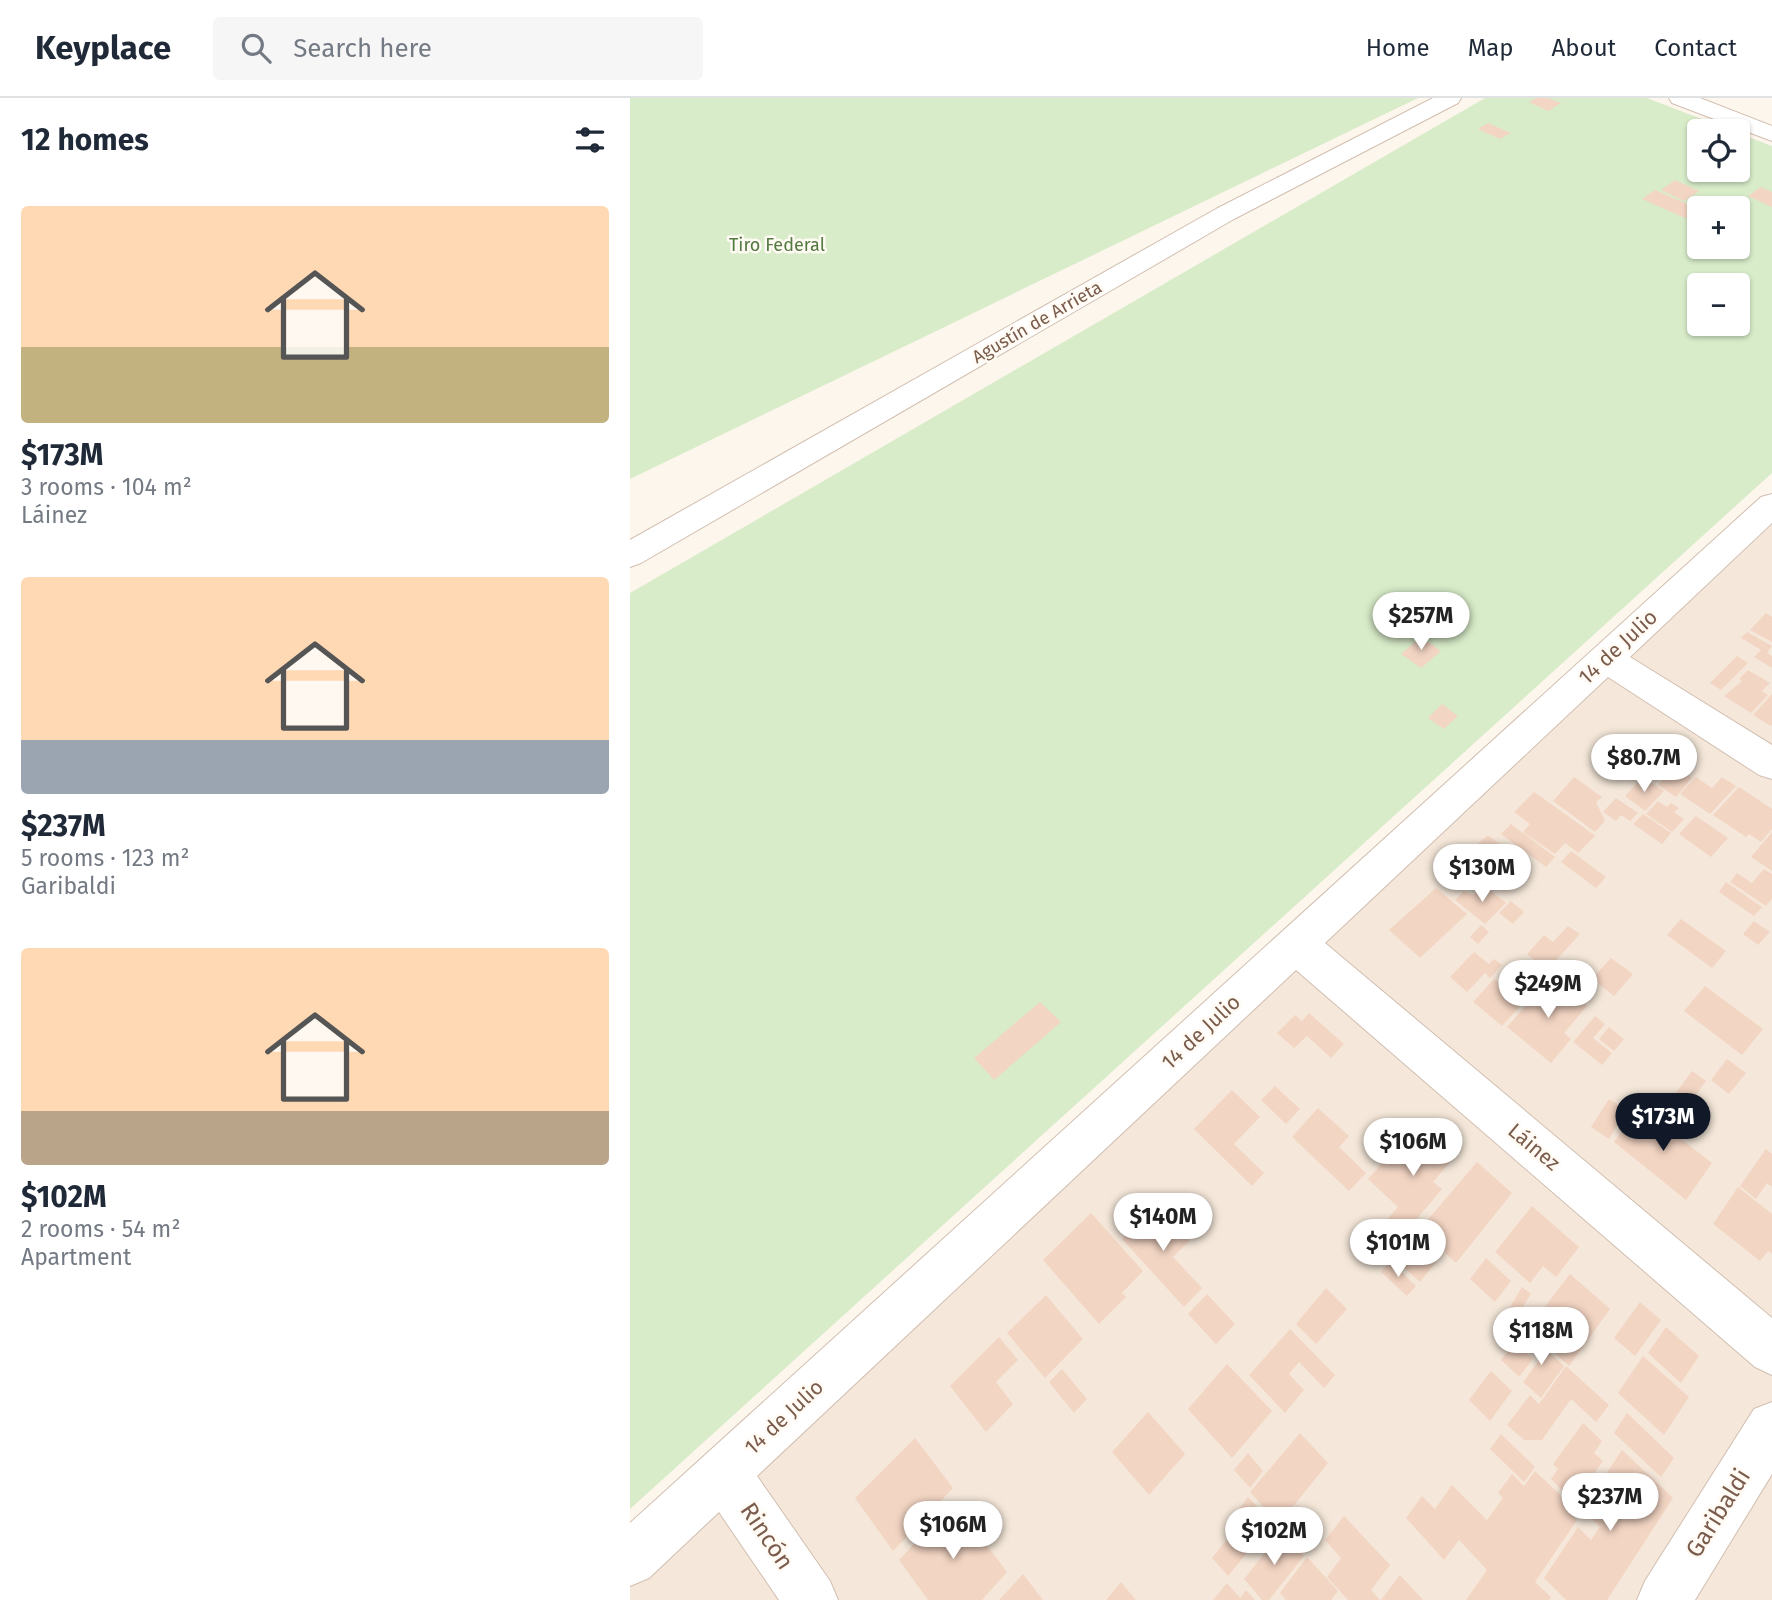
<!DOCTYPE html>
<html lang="en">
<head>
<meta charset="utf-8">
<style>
	:root { --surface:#fff; --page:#f6f6f7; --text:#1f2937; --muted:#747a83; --line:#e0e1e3; --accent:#111827 }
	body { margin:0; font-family:"Fira Sans",sans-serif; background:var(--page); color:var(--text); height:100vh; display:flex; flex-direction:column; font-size:26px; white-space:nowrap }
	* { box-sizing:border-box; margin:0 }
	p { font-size:23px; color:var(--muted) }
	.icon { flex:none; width:38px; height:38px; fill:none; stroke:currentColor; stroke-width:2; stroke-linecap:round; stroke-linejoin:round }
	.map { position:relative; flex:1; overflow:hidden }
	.details { display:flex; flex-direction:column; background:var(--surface); width:630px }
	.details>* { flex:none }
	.tools { position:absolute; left:1057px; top:21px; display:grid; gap:14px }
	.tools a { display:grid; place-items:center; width:63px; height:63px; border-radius:7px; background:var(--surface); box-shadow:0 2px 5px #0004; font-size:35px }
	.price { position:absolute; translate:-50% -60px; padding:0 16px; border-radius:24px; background:#fff; color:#222; font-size:23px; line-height:46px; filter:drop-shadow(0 2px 4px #0008) }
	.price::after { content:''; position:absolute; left:50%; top:42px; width:21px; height:16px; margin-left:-10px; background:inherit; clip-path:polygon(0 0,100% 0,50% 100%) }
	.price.active { background:var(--accent); color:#fff }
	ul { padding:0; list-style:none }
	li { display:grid; align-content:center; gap:14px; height:371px; padding:0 21px }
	li span { display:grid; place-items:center; height:217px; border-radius:7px; color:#555 }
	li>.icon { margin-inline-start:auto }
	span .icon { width:126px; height:126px; fill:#fffc; stroke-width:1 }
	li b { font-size:30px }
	h2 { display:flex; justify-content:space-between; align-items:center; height:84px; padding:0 21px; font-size:30px }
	header { display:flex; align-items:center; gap:42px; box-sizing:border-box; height:98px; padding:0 35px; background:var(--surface); border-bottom:2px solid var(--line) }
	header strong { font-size:33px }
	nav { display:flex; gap:38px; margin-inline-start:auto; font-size:24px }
	.search { width:490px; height:63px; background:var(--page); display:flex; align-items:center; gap:18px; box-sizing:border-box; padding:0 24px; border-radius:7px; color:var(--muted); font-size:26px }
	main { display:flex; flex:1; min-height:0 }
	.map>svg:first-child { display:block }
	.residential { fill:#f5e8da }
	.green { fill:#d8ecc9; fill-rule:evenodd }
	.building { fill:#f3d5c3 }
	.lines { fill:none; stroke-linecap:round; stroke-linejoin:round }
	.minor-casing { stroke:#d1beb0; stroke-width:2 }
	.minor { fill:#fff; fill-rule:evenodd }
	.labels { text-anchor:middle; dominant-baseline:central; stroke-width:5; stroke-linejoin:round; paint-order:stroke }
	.far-park-label { font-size:18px; fill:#537a41; stroke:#fffaf3 }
	.far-street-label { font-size:18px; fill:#7a5c4d; stroke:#fffaf3 }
	.street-label { font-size:21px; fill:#7a5c4d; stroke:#fffaf3 }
	.near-street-label { font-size:24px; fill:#7a5c4d; stroke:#fffaf3 }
</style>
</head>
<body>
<header>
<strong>Keyplace</strong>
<div class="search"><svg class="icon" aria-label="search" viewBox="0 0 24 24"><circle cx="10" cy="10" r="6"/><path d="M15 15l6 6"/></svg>Search here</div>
<nav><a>Home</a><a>Map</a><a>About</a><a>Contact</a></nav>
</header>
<main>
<section class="details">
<h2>12 homes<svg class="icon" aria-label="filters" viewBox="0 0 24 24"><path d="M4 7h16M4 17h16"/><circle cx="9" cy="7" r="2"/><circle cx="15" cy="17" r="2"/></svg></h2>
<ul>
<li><span style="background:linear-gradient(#ffd9b3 65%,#c2b280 0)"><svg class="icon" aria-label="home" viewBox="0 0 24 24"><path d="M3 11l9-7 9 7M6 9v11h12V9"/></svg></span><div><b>$173M</b><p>3 rooms · 104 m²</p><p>Láinez</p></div></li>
<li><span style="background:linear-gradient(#ffd9b3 75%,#9aa5b1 0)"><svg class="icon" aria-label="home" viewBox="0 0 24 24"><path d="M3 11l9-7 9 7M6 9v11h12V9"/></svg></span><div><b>$237M</b><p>5 rooms · 123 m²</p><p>Garibaldi</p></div></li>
<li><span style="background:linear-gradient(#ffd9b3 75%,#b9a48a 0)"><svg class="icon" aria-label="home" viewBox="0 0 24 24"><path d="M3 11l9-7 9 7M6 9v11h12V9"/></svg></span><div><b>$102M</b><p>2 rooms · 54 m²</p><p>Apartment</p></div></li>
</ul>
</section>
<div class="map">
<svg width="1142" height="1502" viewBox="0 0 1142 1502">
	<rect width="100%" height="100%" fill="#fdf6ec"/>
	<path class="residential" d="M 1142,407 L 1142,1502 L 0,1502 L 0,1461 Z"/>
	<g class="green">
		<path d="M 0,0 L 788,0 L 0,381 Z"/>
		<path d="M 855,0 L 1017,0 L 1103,33 L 1069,33 L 1069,72 L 1108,72 L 1108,35 L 1142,48 L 1142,375 L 0,1411 L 0,495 ZM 1069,110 L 1108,110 L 1108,149 L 1069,149 ZM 1069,187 L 1108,187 L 1108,226 L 1069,226 Z"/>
	</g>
	<g class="building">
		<path d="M 906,0 L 918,0 L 931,5 L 918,13 L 899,4 Z"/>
		<path d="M 858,25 L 881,35 L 870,41 L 848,31 Z"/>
		<path d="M 1045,82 L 1069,93 L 1054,103 L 1031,92 Z"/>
		<path d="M 1131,89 L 1142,94 L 1142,109 L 1118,98 Z"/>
		<path d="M 1025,92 L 1069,111 L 1069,126 L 1012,101 Z"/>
		<path d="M 1136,515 L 1142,519 L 1142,544 L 1120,532 Z"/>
		<path d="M 1117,534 L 1142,548 L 1137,555 L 1142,558 L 1142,570 L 1124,559 L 1131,552 L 1111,540 Z"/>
		<path d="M 791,539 L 811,553 L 791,570 L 771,556 Z"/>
		<path d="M 1107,558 L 1118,565 L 1091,592 L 1080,585 Z"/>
		<path d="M 1118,572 L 1140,585 L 1132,593 L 1138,597 L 1121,615 L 1094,598 L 1112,583 L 1109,581 Z"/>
		<path d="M 1142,596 L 1142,627 L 1141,628 L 1123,617 Z"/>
		<path d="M 812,606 L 828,618 L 814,631 L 798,620 Z"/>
		<path d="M 1038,646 L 1053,655 L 1041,666 L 1062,680 L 1046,699 L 1028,687 L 1038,676 L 1024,666 Z"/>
		<path d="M 944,679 L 972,699 L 966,704 L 975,723 L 965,734 L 923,703 Z"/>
		<path d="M 1013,679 L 1034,693 L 1015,713 L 995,698 Z"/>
		<path d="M 1066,679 L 1082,690 L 1092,679 L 1106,688 L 1080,716 L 1050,696 Z"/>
		<path d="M 1109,689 L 1142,711 L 1142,731 L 1131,744 L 1119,736 L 1116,739 L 1083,717 Z"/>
		<path d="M 904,694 L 952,728 L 965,738 L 948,755 L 935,745 L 925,756 L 893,734 L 900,726 L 884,714 Z"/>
		<path d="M 986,700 L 1008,715 L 1000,723 L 991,717 L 986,723 L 973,714 Z"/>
		<path d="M 1028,703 L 1037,709 L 1041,705 L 1049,710 L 1044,714 L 1054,721 L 1042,734 L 1016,716 Z"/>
		<path d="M 1013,716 L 1041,735 L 1032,746 L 1003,726 Z"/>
		<path d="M 1066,718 L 1098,740 L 1081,759 L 1049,736 Z"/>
		<path d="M 881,726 L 925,759 L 916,769 L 871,736 Z"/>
		<path d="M 1142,734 L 1142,773 L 1121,759 Z"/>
		<path d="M 858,737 L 901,771 L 892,779 L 881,771 L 871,779 L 839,753 Z"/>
		<path d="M 941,753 L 976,779 L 966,790 L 931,764 Z"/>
		<path d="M 832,755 L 860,778 L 846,790 L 819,768 Z"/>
		<path d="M 1134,771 L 1142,776 L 1142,801 L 1136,808 L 1100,784 L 1107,775 L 1122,785 Z"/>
		<path d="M 1096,784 L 1132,809 L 1124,818 L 1089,794 Z"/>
		<path d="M 854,787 L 876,805 L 855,826 L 825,802 L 834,793 L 844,797 Z"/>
		<path d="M 806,790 L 837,816 L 790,860 L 759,832 Z"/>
		<path d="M 881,803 L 894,814 L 883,826 L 869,815 Z"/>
		<path d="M 1051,821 L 1096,853 L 1082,870 L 1037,837 Z"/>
		<path d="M 1124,823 L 1140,834 L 1128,847 L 1113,836 Z"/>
		<path d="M 851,827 L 859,834 L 848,846 L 840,839 Z"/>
		<path d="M 938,828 L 950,836 L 917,872 L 897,856 L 914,837 L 923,844 Z"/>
		<path d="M 844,854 L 859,866 L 864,861 L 872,867 L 860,880 L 855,875 L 837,894 L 820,879 Z"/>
		<path d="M 981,860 L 1003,876 L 984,898 L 962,881 Z"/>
		<path d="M 903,868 L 917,879 L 872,928 L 843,904 L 864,881 L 879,894 Z"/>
		<path d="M 920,880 L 957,908 L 934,935 L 941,941 L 921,965 L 877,929 Z"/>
		<path d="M 1075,888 L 1133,931 L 1112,957 L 1054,913 Z"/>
		<path d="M 410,904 L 431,924 L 364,982 L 344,960 Z"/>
		<path d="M 679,915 L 714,946 L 701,960 L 677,938 L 664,950 L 647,935 L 665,917 L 672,923 Z"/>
		<path d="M 965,918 L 975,926 L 963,940 L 982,955 L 972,967 L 943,944 Z"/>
		<path d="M 979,929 L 994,941 L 984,953 L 969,941 Z"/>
		<path d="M 1097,961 L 1116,975 L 1099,996 L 1081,982 Z"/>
		<path d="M 1062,973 L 1076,983 L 1057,1009 L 1043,999 Z"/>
		<path d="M 645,988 L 670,1011 L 656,1026 L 631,1002 Z"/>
		<path d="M 602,992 L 630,1019 L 604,1046 L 634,1075 L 622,1088 L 564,1031 Z"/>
		<path d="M 979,1001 L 996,1012 L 979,1041 L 961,1029 Z"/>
		<path d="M 1010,1009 L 1082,1065 L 1056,1102 L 984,1044 Z"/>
		<path d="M 688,1010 L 719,1038 L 709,1049 L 736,1075 L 719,1093 L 662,1039 Z"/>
		<path d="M 783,1031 L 800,1046 L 812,1033 L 832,1050 L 803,1084 L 812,1091 L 768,1143 L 752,1127 L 768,1109 L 738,1081 Z"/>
		<path d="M 1136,1051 L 1142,1056 L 1142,1089 L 1137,1085 L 1126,1101 L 1110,1088 Z"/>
		<path d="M 847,1064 L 882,1095 L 826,1165 L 806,1146 L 800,1153 L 784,1138 Z"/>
		<path d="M 1108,1089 L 1142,1116 L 1142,1156 L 1138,1153 L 1130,1163 L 1083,1126 Z"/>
		<path d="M 526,1107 L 560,1142 L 543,1159 L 572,1190 L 554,1209 L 492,1141 Z"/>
		<path d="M 902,1108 L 949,1149 L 926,1179 L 913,1168 L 900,1185 L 865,1154 Z"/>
		<path d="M 461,1115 L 513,1173 L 492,1195 L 496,1199 L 469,1226 L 413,1162 Z"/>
		<path d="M 781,1140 L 806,1164 L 790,1184 L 764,1160 Z"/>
		<path d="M 856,1160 L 881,1183 L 865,1204 L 840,1181 Z"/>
		<path d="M 760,1163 L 786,1188 L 777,1198 L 751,1174 Z"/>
		<path d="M 940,1176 L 980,1211 L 939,1268 L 908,1240 L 913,1233 L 903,1224 Z"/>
		<path d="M 892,1189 L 901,1196 L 889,1215 L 880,1209 Z"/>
		<path d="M 696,1190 L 717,1211 L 686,1246 L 666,1226 Z"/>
		<path d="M 577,1196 L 605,1226 L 586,1246 L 558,1216 Z"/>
		<path d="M 416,1197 L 453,1241 L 415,1280 L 377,1235 Z"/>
		<path d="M 1010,1204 L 1031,1222 L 1005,1258 L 984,1240 Z"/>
		<path d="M 1036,1229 L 1069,1258 L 1051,1285 L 1018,1255 Z"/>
		<path d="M 660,1231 L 705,1277 L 694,1290 L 669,1264 L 659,1276 L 674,1292 L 655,1315 L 619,1277 Z"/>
		<path d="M 898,1234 L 934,1268 L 911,1300 L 893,1284 L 910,1261 L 891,1244 Z"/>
		<path d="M 369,1239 L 388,1262 L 366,1284 L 383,1306 L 356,1334 L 320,1288 Z"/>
		<path d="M 885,1244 L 903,1261 L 889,1279 L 871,1262 Z"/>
		<path d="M 1013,1258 L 1059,1299 L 1034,1337 L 988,1295 Z"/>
		<path d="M 597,1266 L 642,1313 L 602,1360 L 558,1311 Z"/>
		<path d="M 936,1268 L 979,1307 L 966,1324 L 941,1301 L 912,1342 L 894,1342 L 877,1327 L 900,1297 L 909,1306 Z"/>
		<path d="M 432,1271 L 457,1301 L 444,1315 L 419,1284 Z"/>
		<path d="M 861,1273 L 882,1293 L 860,1323 L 839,1302 Z"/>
		<path d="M 518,1314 L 555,1356 L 519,1397 L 482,1354 Z"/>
		<path d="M 997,1315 L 1044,1360 L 1031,1379 L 984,1335 Z"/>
		<path d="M 953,1325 L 972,1343 L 964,1355 L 973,1363 L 944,1404 L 921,1381 L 928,1371 L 923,1366 Z"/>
		<path d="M 670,1335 L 698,1365 L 649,1426 L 620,1394 Z"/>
		<path d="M 871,1336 L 905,1369 L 894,1384 L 860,1351 Z"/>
		<path d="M 285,1340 L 323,1390 L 263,1453 L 225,1400 Z"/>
		<path d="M 992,1352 L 1043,1400 L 977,1502 L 936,1502 L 914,1480 L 948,1429 L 961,1442 L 970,1429 L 952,1412 Z"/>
		<path d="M 618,1355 L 633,1373 L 620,1390 L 604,1372 Z"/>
		<path d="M 905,1373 L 939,1405 L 935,1411 L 947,1422 L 905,1484 L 921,1499 L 919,1502 L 836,1502 L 857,1472 L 829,1442 L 814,1462 L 776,1420 L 792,1398 L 805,1411 L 822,1387 L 857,1422 L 873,1400 L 868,1395 L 882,1376 L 894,1388 Z"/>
		<path d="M 618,1399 L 634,1416 L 619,1435 L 626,1444 L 598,1478 L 582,1460 L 616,1418 L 609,1411 Z"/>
		<path d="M 324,1404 L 377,1474 L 352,1502 L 298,1502 L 269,1462 Z"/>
		<path d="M 714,1418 L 760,1467 L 741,1492 L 750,1502 L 718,1502 L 697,1479 L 711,1460 L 695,1442 Z"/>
		<path d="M 652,1433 L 674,1458 L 639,1502 L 632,1502 L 614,1481 Z"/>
		<path d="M 677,1459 L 708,1493 L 701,1502 L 656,1502 L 650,1495 Z"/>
		<path d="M 393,1476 L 413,1502 L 369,1502 Z"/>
		<path d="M 770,1477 L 793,1502 L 751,1502 Z"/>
		<path d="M 491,1484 L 506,1502 L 476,1502 Z"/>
		<path d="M 597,1485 L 610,1500 L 616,1492 L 625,1502 L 583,1502 Z"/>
	</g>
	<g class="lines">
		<defs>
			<g id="minor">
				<path d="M 803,0 L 831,0 L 828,5 L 604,121 L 11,465 L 0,469 L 0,442 L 586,111 Z"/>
				<path d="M 1039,0 L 1070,0 L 1142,28 L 1142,43 L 1042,5 Z"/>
				<path d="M 1142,396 L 1142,425 L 1000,559 L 1142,647 L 1142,681 L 1129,677 L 978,579 L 695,845 L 1142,1220 L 1142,1277 L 1125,1269 L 666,872 L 127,1378 L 200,1483 L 208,1502 L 149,1502 L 89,1414 L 19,1480 L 0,1488 L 0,1425 L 1131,399 Z"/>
				<path d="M 1142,1304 L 1142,1376 L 1065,1502 L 1007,1502 L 1015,1483 L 1124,1311 Z"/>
			</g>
		</defs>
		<use href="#minor" class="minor-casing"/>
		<use href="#minor" class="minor"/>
	</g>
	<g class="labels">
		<g class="far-park-label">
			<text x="147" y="147">Tiro Federal</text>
		</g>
		<g class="far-street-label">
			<text transform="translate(407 224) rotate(-30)">Agustín de Arrieta</text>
		</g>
		<g class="street-label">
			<text transform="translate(988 549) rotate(-43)">14 de Julio</text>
			<text transform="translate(571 934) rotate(-43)">14 de Julio</text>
			<text transform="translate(904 1049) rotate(40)">Láinez</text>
			<text transform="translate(154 1319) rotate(-43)">14 de Julio</text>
		</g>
		<g class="near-street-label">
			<text transform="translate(1088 1415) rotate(-58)">Garibaldi</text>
			<text transform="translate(137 1438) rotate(56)">Rincón</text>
		</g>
	</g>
</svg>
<div class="tools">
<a><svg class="icon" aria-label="locate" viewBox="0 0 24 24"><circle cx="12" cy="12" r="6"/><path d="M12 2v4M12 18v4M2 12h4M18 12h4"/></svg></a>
<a>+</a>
<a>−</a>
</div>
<b class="price" style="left:791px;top:554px">$257M</b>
<b class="price" style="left:1014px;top:696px">$80.7M</b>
<b class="price" style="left:852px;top:806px">$130M</b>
<b class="price" style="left:918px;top:922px">$249M</b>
<b class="price active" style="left:1033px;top:1055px">$173M</b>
<b class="price" style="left:783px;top:1080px">$106M</b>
<b class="price" style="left:533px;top:1155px">$140M</b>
<b class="price" style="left:768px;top:1181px">$101M</b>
<b class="price" style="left:911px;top:1269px">$118M</b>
<b class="price" style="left:980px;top:1435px">$237M</b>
<b class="price" style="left:323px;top:1463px">$106M</b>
<b class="price" style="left:644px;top:1469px">$102M</b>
</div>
</main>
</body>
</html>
